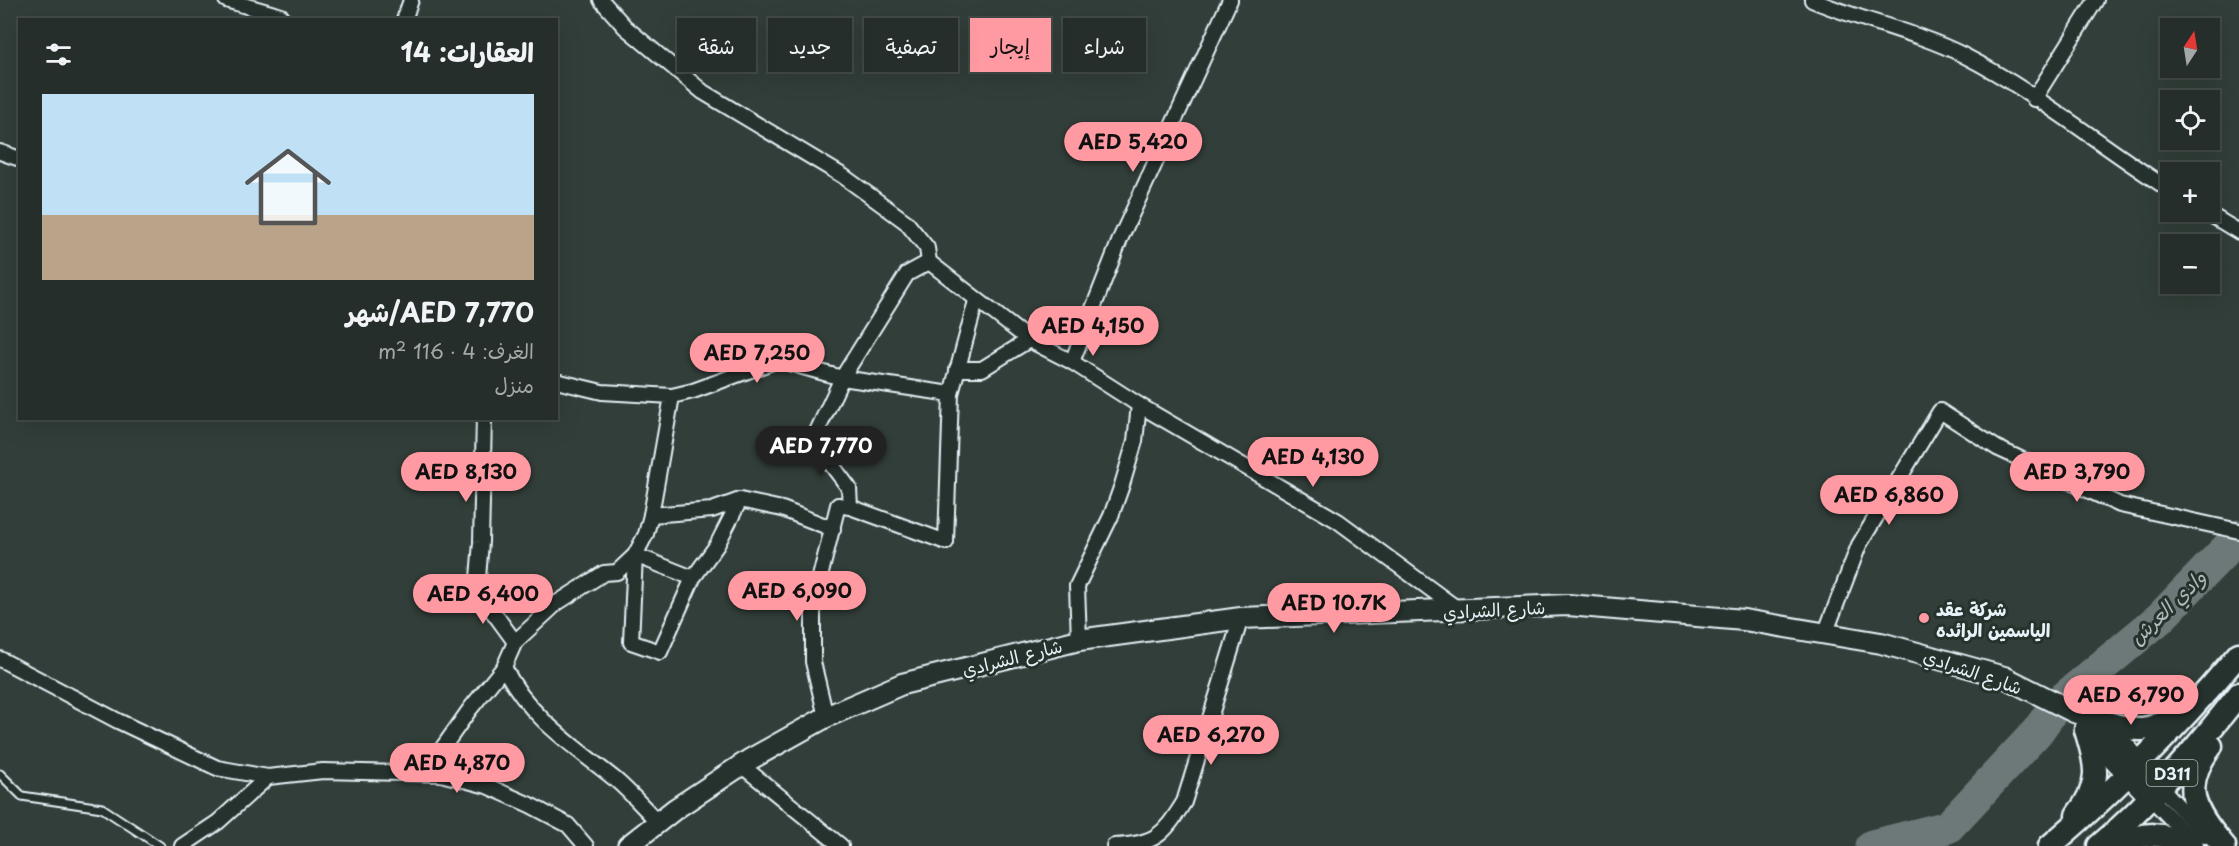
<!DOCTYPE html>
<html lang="ar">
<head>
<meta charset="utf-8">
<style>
	:root { --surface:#262e2b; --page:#2e3633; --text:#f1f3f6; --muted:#a4a8a9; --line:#424a47; --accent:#ff9aa2 }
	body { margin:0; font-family:"Playpen Sans","Playpen Sans Arabic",sans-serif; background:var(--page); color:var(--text); direction:rtl; height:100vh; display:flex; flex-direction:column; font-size:22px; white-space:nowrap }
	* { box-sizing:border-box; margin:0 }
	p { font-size:20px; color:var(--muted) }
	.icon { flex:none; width:33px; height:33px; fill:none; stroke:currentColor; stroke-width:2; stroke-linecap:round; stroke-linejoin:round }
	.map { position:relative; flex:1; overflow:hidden; direction:ltr }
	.panel { position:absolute; left:18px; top:18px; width:540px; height:402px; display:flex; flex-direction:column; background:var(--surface); border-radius:0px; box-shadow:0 6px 24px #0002,0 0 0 2px var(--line); direction:rtl }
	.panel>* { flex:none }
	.hud { position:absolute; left:576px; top:18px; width:570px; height:54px; direction:rtl; display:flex; gap:12px }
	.needle { width:39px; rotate:12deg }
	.controls { position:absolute; left:2160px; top:18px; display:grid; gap:12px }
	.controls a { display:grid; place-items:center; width:60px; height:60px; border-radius:0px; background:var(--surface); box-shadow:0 6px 24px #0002,0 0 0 2px var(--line); font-size:30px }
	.price { position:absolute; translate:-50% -51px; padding:0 14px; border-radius:21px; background:var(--accent); color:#111; font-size:20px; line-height:39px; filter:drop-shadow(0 2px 3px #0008) }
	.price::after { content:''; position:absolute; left:50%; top:36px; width:18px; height:14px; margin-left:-9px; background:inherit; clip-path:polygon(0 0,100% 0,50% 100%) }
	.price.current { background:#222; color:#fff }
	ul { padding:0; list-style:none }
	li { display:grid; align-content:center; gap:12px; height:318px; padding:0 24px }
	li span { display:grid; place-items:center; height:186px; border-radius:0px; color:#555 }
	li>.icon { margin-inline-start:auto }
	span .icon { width:108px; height:108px; fill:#fffc; stroke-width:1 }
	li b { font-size:26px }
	h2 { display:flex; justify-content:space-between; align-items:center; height:72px; padding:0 24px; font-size:26px }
	.tag { padding:0 21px; border-radius:0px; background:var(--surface); box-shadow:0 6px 24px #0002,0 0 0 2px var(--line); font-size:21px; line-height:54px }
	.tag.current { background:var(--accent); color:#111 }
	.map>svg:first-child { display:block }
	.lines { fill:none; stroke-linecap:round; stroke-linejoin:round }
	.river { stroke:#6d7978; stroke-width:33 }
	.lane-casing { stroke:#e8f1f8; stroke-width:11 }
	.street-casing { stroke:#e8f1f8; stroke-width:18 }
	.secondary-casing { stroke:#e8f1f8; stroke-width:24 }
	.primary-casing { stroke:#e8f1f8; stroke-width:27 }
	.lane { stroke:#26332d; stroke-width:7 }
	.street { stroke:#26332d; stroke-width:14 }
	.secondary { stroke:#26332d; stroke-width:20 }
	.primary { stroke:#26332d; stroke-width:22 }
	.poi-dot { fill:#ff9aa2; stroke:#26332d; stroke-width:2 }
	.labels { text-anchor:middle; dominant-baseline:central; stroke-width:6; stroke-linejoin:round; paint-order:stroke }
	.shield { fill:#26332d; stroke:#aeb8bb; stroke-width:1.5 }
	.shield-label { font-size:16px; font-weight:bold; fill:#e8f1f8 }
	.poi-label { font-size:18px; font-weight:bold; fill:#e8f1f8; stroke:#26332d; text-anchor:start }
	.street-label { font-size:18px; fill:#e8f1f8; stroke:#26332d }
	.water-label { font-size:20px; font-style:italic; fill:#b1bbbe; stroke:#26332d }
</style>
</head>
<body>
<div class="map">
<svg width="2239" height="846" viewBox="0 0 2239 846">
	<rect width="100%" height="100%" fill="#323e39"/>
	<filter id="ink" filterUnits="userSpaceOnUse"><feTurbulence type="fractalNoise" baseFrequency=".0167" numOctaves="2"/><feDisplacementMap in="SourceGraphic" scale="12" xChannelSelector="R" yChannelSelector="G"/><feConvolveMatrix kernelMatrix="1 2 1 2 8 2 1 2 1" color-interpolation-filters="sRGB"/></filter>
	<g filter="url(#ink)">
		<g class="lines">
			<path class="river" d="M 1872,846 L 1948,827 L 2037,732 L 2057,704 L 2160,618 L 2239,536"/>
			<defs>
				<path id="lane" d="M 0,774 L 22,796 L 102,808 L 160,846"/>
				<g id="street">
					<path d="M 226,0 L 281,16"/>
					<path d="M 601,0 L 625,27 L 703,92 L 843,176 L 906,222 L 927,248 L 929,262 L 1029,340 L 1072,362 L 1139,405 L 1338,521 L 1459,610"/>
					<path d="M 1812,0 C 1861,21 1915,31 1963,55 C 2036,92 2101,146 2170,190"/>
					<path d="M 404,20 L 411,0"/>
					<path d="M 2034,99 L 2096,0"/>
					<path d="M 0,152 L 20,159"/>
					<path d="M 2206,212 L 2239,232"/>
					<path d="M 1072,362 L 1121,237 L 1230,0"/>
					<path d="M 957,369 L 982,369 L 1029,340"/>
					<path d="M 672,396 L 693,391 L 778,360 L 842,378 L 951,394"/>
					<path d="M 484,418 L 481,542 L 477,590 L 515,642"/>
					<path d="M 850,507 L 849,488 L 813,440 L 842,378 L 907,274 L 929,262"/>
					<path d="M 651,515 L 712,510 L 740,500 L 782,509 L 833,529"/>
					<path d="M 693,578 L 635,555 L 631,642 L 660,652 L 693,578 L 717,545 L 740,500"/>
					<path d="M 1825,634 L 1859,545 L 1940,411 L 1997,448 L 2120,505 L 2239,531"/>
					<path d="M 1079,640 L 1077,586 L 1111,516 L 1122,485 L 1135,441 L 1139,405"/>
					<path d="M 0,659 L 118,721 L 217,768 L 268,777 L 323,771 L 441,774 L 487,786 L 530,805 L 568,825 L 586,846"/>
					<path d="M 504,667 L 515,642 L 557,603 L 604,573 L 617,572 L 635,555 L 646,534 L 651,515 L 672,396 L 602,392 L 556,381"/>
					<path d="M 826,717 L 813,662 L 813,605 L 838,505 L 850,507 L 946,542 L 951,394 L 976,301"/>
					<path d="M 741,765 L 841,846"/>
					<path d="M 425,773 L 470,709 L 504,667 C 528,717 574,746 616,780 C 631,793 644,808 658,822"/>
					<path d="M 2160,786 L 2205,836"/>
					<path d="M 2150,797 L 2192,841"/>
					<path d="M 182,846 L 218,822 L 268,777"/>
					<path d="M 1114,846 C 1155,844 1163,836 1184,802 L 1241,618"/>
				</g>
				<g id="secondary">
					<path d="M 2085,729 L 2150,797"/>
					<path d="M 628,846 L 675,809 L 749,760 L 826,717 L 902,684 L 1079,640 L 1241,618 L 1568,605 L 1744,620 L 1881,643 L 2004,677 L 2074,712 L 2097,720 L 2113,734 L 2160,786"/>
				</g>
				<g id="primary">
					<path d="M 2097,720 C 2130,729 2148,738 2176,712"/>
					<path d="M 2211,746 C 2180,787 2193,810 2224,846"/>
					<path d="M 2077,815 C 2102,784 2097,765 2086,730"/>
					<path d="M 2050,846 C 2119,787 2181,723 2239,654"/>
					<path d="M 2099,846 C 2151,802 2196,748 2239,694"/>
					<path d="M 2114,846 C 2144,831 2162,832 2192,846"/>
				</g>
			</defs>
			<use href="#lane" class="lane-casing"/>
			<use href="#street" class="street-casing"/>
			<use href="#secondary" class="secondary-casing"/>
			<use href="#primary" class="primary-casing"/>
			<use href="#lane" class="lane"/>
			<use href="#street" class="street"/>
			<use href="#secondary" class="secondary"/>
			<use href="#primary" class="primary"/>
		</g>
	</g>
	<circle class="poi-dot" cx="1924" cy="618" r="6"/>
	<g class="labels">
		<rect class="shield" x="2146.5" y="760" width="51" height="26" rx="4.5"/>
		<g class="shield-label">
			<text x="2172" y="773">D311</text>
		</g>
		<g class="poi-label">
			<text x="1936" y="608">شرکة عقد<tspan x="1936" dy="21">الیاسمین الرائدہ</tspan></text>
		</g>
		<g class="street-label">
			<text transform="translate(1494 609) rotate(-3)">شارع الشرادي</text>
			<text transform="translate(1012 657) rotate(-14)">شارع الشرادي</text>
			<text transform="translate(1973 671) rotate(19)">شارع الشرادي</text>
		</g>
		<g class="water-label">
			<text transform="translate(2167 607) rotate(-44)">وادي العرش</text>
		</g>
	</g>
</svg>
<div class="controls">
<a><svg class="needle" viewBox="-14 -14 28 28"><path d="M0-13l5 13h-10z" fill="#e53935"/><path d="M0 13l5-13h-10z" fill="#a4a8a9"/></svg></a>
<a><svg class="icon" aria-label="locate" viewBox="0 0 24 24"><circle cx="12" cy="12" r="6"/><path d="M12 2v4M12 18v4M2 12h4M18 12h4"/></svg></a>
<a>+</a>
<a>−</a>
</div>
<b class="price" style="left:1133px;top:173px">AED 5,420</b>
<b class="price" style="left:1093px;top:357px">AED 4,150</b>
<b class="price" style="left:757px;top:384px">AED 7,250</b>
<b class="price current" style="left:821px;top:477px">AED 7,770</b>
<b class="price" style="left:1313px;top:488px">AED 4,130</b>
<b class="price" style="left:466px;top:503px">AED 8,130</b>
<b class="price" style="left:2077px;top:503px">AED 3,790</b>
<b class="price" style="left:1889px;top:526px">AED 6,860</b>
<b class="price" style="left:797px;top:622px">AED 6,090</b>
<b class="price" style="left:483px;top:625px">AED 6,400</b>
<b class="price" style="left:1334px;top:634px">AED 10.7K</b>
<b class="price" style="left:2131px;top:726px">AED 6,790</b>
<b class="price" style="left:1211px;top:766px">AED 6,270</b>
<b class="price" style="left:457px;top:794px">AED 4,870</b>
<div class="hud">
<a class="tag">شراء</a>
<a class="tag current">إيجار</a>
<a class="tag">تصفية</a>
<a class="tag">جديد</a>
<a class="tag">شقة</a>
</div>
<section class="panel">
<h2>العقارات: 14<svg class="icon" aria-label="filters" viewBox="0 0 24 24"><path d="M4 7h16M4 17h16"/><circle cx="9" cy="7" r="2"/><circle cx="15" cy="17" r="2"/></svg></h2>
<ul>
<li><span style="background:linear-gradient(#bfe0f5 65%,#b9a48a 0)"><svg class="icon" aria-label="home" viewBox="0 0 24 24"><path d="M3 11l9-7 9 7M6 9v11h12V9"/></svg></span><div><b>AED 7,770/شهر</b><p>الغرف: 4 · 116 m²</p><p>منزل</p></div></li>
</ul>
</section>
</div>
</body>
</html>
